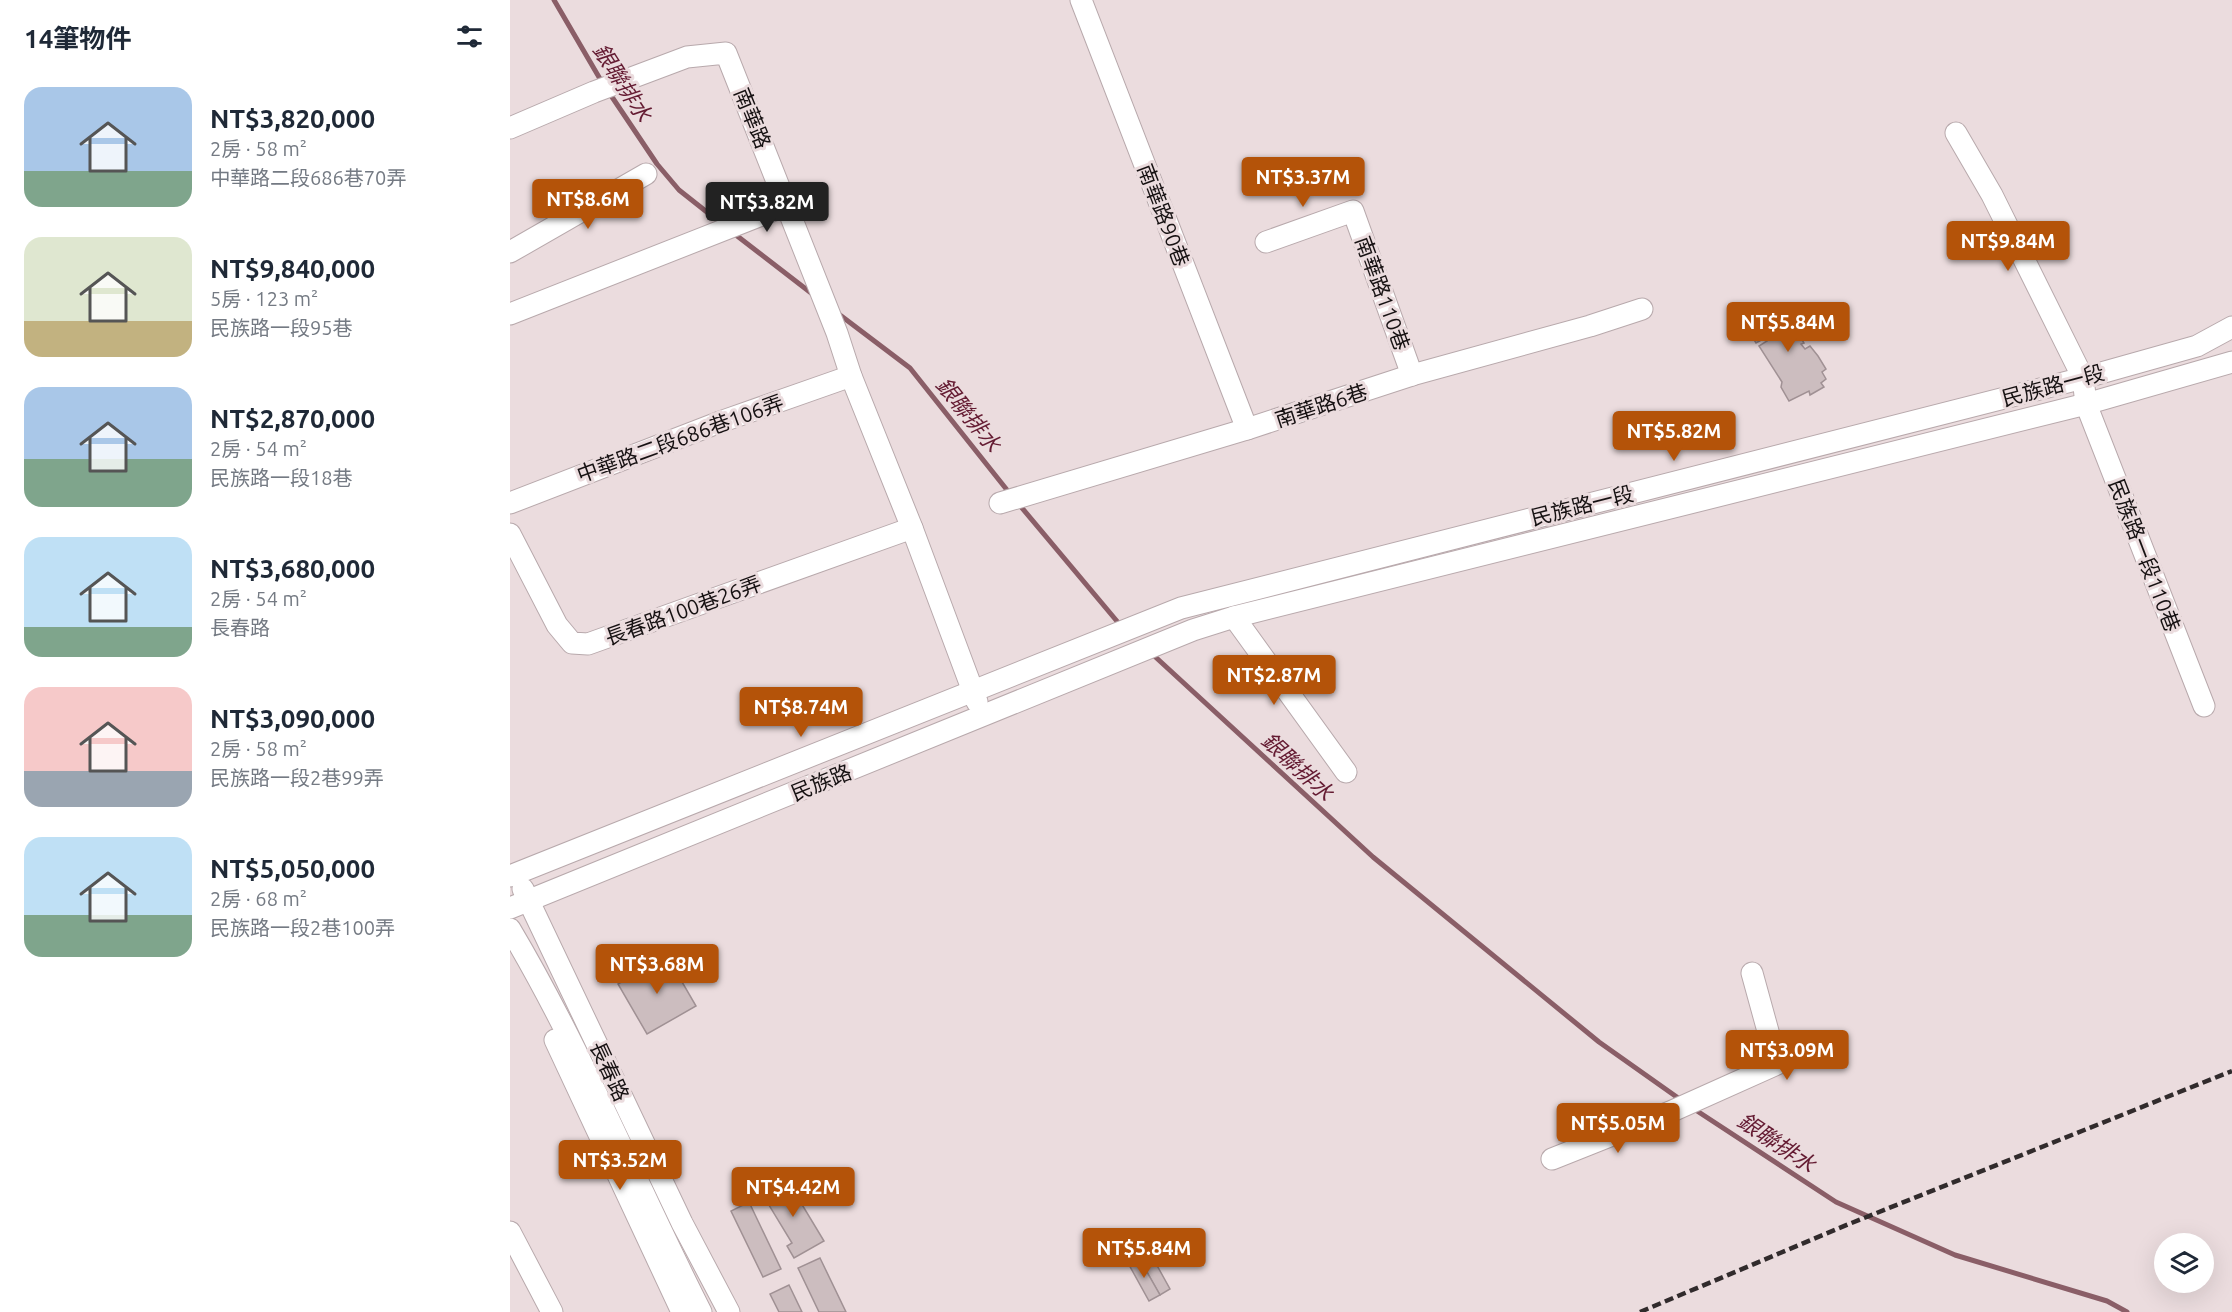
<!DOCTYPE html>
<html lang="zh-TW">
<head>
<meta charset="utf-8">
<style>
	:root { --surface:#fff; --page:#f2f2f3; --text:#1f2937; --muted:#747a83; --accent:#b45309 }
	body { margin:0; font-family:Ubuntu,"Noto Sans TC",sans-serif; background:var(--page); color:var(--text); height:100vh; display:flex; flex-direction:column; font-size:22px; white-space:nowrap }
	* { box-sizing:border-box; margin:0 }
	p { font-size:20px; color:var(--muted) }
	.icon { flex:none; width:33px; height:33px; fill:none; stroke:currentColor; stroke-width:2; stroke-linecap:round; stroke-linejoin:round }
	.map { position:relative; flex:1; overflow:hidden }
	.details { display:flex; flex-direction:column; background:var(--surface); width:510px }
	.details>* { flex:none }
	.tools { position:absolute; left:1644px; top:1233px; display:grid; gap:12px }
	.tools a { display:grid; place-items:center; width:60px; height:60px; border-radius:50%; background:var(--surface); box-shadow:0 6px 24px #0002; font-size:30px }
	.price { position:absolute; translate:-50% -51px; padding:0 14px; border-radius:6px; background:var(--accent); color:#fff; font-size:20px; line-height:39px; filter:drop-shadow(0 2px 3px #0008) }
	.price::after { content:''; position:absolute; left:50%; top:36px; width:18px; height:14px; margin-left:-9px; background:inherit; clip-path:polygon(0 0,100% 0,50% 100%) }
	.price.selected { background:#222; color:#fff }
	ul { padding:0; list-style:none }
	li { display:flex; align-items:center; gap:18px; height:150px; padding:0 24px }
	li span { display:grid; place-items:center; flex:none; width:168px; height:120px; border-radius:18px; color:#555 }
	li>.icon { margin-inline-start:auto }
	span .icon { width:72px; height:72px; fill:#fffc; stroke-width:1 }
	li b { font-size:26px }
	h2 { display:flex; justify-content:space-between; align-items:center; height:72px; padding:0 24px; font-size:26px }
	main { display:flex; flex:1; min-height:0 }
	.map>svg:first-child { display:block }
	.lines { fill:none; stroke-linecap:round; stroke-linejoin:round }
	.stream { stroke:#8a5e67; stroke-width:5 }
	.building { fill:#ccbdbf; stroke:#a09194; stroke-width:1.5 }
	.minor-casing { stroke:#b8a9ac; stroke-width:23 }
	.minor { stroke:#fff; stroke-width:21 }
	.rail { stroke:#312b2c; stroke-width:4.5; stroke-dasharray:9 4.5; stroke-linecap:butt }
	.labels { text-anchor:middle; dominant-baseline:central; stroke-width:6; stroke-linejoin:round; paint-order:stroke }
	.street-label { font-size:21px; fill:#161112; stroke:#ebdcde }
	.water-label { font-size:22px; font-style:italic; fill:#641b32; stroke:#ebdcde }
</style>
</head>
<body>
<main>
<section class="details">
<h2>14筆物件<svg class="icon" aria-label="filters" viewBox="0 0 24 24"><path d="M4 7h16M4 17h16"/><circle cx="9" cy="7" r="2"/><circle cx="15" cy="17" r="2"/></svg></h2>
<ul>
<li><span style="background:linear-gradient(#a9c7e8 70%,#7fa58c 0)"><svg class="icon" aria-label="home" viewBox="0 0 24 24"><path d="M3 11l9-7 9 7M6 9v11h12V9"/></svg></span><div><b>NT$3,820,000</b><p>2房 · 58 m²</p><p>中華路二段686巷70弄</p></div></li>
<li><span style="background:linear-gradient(#dfe7d0 70%,#c2b280 0)"><svg class="icon" aria-label="home" viewBox="0 0 24 24"><path d="M3 11l9-7 9 7M6 9v11h12V9"/></svg></span><div><b>NT$9,840,000</b><p>5房 · 123 m²</p><p>民族路一段95巷</p></div></li>
<li><span style="background:linear-gradient(#a9c7e8 60%,#7fa58c 0)"><svg class="icon" aria-label="home" viewBox="0 0 24 24"><path d="M3 11l9-7 9 7M6 9v11h12V9"/></svg></span><div><b>NT$2,870,000</b><p>2房 · 54 m²</p><p>民族路一段18巷</p></div></li>
<li><span style="background:linear-gradient(#bfe0f5 75%,#7fa58c 0)"><svg class="icon" aria-label="home" viewBox="0 0 24 24"><path d="M3 11l9-7 9 7M6 9v11h12V9"/></svg></span><div><b>NT$3,680,000</b><p>2房 · 54 m²</p><p>長春路</p></div></li>
<li><span style="background:linear-gradient(#f6c9c9 70%,#9aa5b1 0)"><svg class="icon" aria-label="home" viewBox="0 0 24 24"><path d="M3 11l9-7 9 7M6 9v11h12V9"/></svg></span><div><b>NT$3,090,000</b><p>2房 · 58 m²</p><p>民族路一段2巷99弄</p></div></li>
<li><span style="background:linear-gradient(#bfe0f5 65%,#7fa58c 0)"><svg class="icon" aria-label="home" viewBox="0 0 24 24"><path d="M3 11l9-7 9 7M6 9v11h12V9"/></svg></span><div><b>NT$5,050,000</b><p>2房 · 68 m²</p><p>民族路一段2巷100弄</p></div></li>
</ul>
</section>
<div class="map">
<svg width="1722" height="1312" viewBox="0 0 1722 1312">
	<rect width="100%" height="100%" fill="#ebdcde"/>
	<g class="lines">
		<g class="stream">
			<path d="M 44,0 L 93,84"/>
			<path d="M 98,91 L 147,164 L 169,190 L 212,224"/>
			<path d="M 222,232 L 305,296"/>
			<path d="M 326,312 L 400,368 L 501,495"/>
			<path d="M 507,502 L 611,626"/>
			<path d="M 640,652 L 863,857 L 1089,1042 L 1171,1100"/>
			<path d="M 1181,1107 L 1326,1202 L 1445,1255 L 1597,1301 L 1617,1312"/>
		</g>
	</g>
	<g class="building">
		<path d="M 1274,304 L 1283,317 L 1274,322 L 1276,325 L 1279,329 L 1288,323 L 1294,336 L 1291,338 L 1294,343 L 1291,344 L 1295,349 L 1300,346 L 1308,356 L 1316,369 L 1312,372 L 1316,379 L 1311,383 L 1314,387 L 1300,395 L 1299,391 L 1279,401 L 1271,387 L 1272,382 L 1249,346 L 1257,341 L 1255,338 L 1246,343 L 1236,326 L 1242,323 L 1241,321 L 1266,307 L 1267,308 Z"/>
		<path d="M 157,956 L 186,1006 L 137,1034 L 108,984 Z"/>
		<path d="M 276,1178 L 314,1241 L 284,1258 L 277,1246 L 282,1243 L 251,1192 Z"/>
		<path d="M 239,1202 L 271,1269 L 253,1277 L 221,1211 Z"/>
		<path d="M 639,1251 L 660,1289 L 650,1295 L 629,1258 Z"/>
		<path d="M 310,1258 L 336,1312 L 309,1312 L 288,1268 Z"/>
		<path d="M 629,1258 L 650,1295 L 639,1301 L 618,1263 Z"/>
		<path d="M 279,1285 L 292,1312 L 269,1312 L 260,1294 Z"/>
	</g>
	<g class="lines">
		<defs>
			<g id="minor">
				<path d="M 571,0 L 737,429"/>
				<path d="M 0,128 L 84,92 L 177,57 L 216,53 L 327,333 L 341,376 L 402,528 L 467,702"/>
				<path d="M 1446,133 L 1482,195 L 1573,378 L 1576,404 L 1694,706"/>
				<path d="M 756,242 L 843,211 L 902,375"/>
				<path d="M 0,252 L 136,174"/>
				<path d="M 0,314 L 277,205"/>
				<path d="M 0,503 L 210,422 L 341,376"/>
				<path d="M 490,503 L 737,429 L 902,375 L 1080,326 L 1132,309"/>
				<path d="M 0,534 L 47,625 L 62,643 L 78,644 L 402,528"/>
				<path d="M 724,617 L 836,772"/>
				<path d="M 0,876 L 671,608 L 1573,378 L 1687,346 L 1722,327"/>
				<path d="M 13,889 L 172,1223 L 219,1312"/>
				<path d="M 0,908 L 683,630 L 724,617 L 1576,404 L 1722,362"/>
				<path d="M 0,929 C 72,1050 127,1186 191,1312"/>
				<path d="M 45,1040 L 172,1312"/>
				<path d="M 1042,1159 L 1160,1112 L 1267,1064 L 1242,973"/>
				<path d="M 0,1232 L 42,1312"/>
			</g>
		</defs>
		<use href="#minor" class="minor-casing"/>
		<use href="#minor" class="minor"/>
		<path class="rail" d="M 1130,1312 L 1339,1224 L 1722,1071"/>
	</g>
	<g class="labels">
		<g class="street-label">
			<text transform="translate(243 118) rotate(68)">南華路</text>
			<text transform="translate(654 215) rotate(69)">南華路90巷</text>
			<text transform="translate(873 293) rotate(70)">南華路110巷</text>
			<text transform="translate(1543 385) rotate(-15)">民族路一段</text>
			<text transform="translate(811 405) rotate(-18)">南華路6巷</text>
			<text transform="translate(170 438) rotate(-20)">中華路二段686巷106弄</text>
			<text transform="translate(1072 505) rotate(-14)">民族路一段</text>
			<text transform="translate(1635 555) rotate(69)">民族路一段110巷</text>
			<text transform="translate(173 610) rotate(-20)">長春路100巷26弄</text>
			<text transform="translate(311 782) rotate(-22)">民族路</text>
			<text transform="translate(100 1071) rotate(65)">長春路</text>
		</g>
		<g class="water-label">
			<text transform="translate(113 82) rotate(57)">銀聯排水</text>
			<text transform="translate(459 414) rotate(51)">銀聯排水</text>
			<text transform="translate(788 766) rotate(43)">銀聯排水</text>
			<text transform="translate(1267 1142) rotate(34)">銀聯排水</text>
		</g>
	</g>
</svg>
<div class="tools">
<a><svg class="icon" aria-label="layers" viewBox="0 0 24 24"><path d="M12 4l9 5-9 5-9-5zM3 14l9 5 9-5"/></svg></a>
</div>
<b class="price" style="left:793px;top:208px">NT$3.37M</b>
<b class="price" style="left:78px;top:230px">NT$8.6M</b>
<b class="price selected" style="left:257px;top:233px">NT$3.82M</b>
<b class="price" style="left:1498px;top:272px">NT$9.84M</b>
<b class="price" style="left:1278px;top:353px">NT$5.84M</b>
<b class="price" style="left:1164px;top:462px">NT$5.82M</b>
<b class="price" style="left:764px;top:706px">NT$2.87M</b>
<b class="price" style="left:291px;top:738px">NT$8.74M</b>
<b class="price" style="left:147px;top:995px">NT$3.68M</b>
<b class="price" style="left:1277px;top:1081px">NT$3.09M</b>
<b class="price" style="left:1108px;top:1154px">NT$5.05M</b>
<b class="price" style="left:110px;top:1191px">NT$3.52M</b>
<b class="price" style="left:283px;top:1218px">NT$4.42M</b>
<b class="price" style="left:634px;top:1279px">NT$5.84M</b>
</div>
</main>
</body>
</html>
